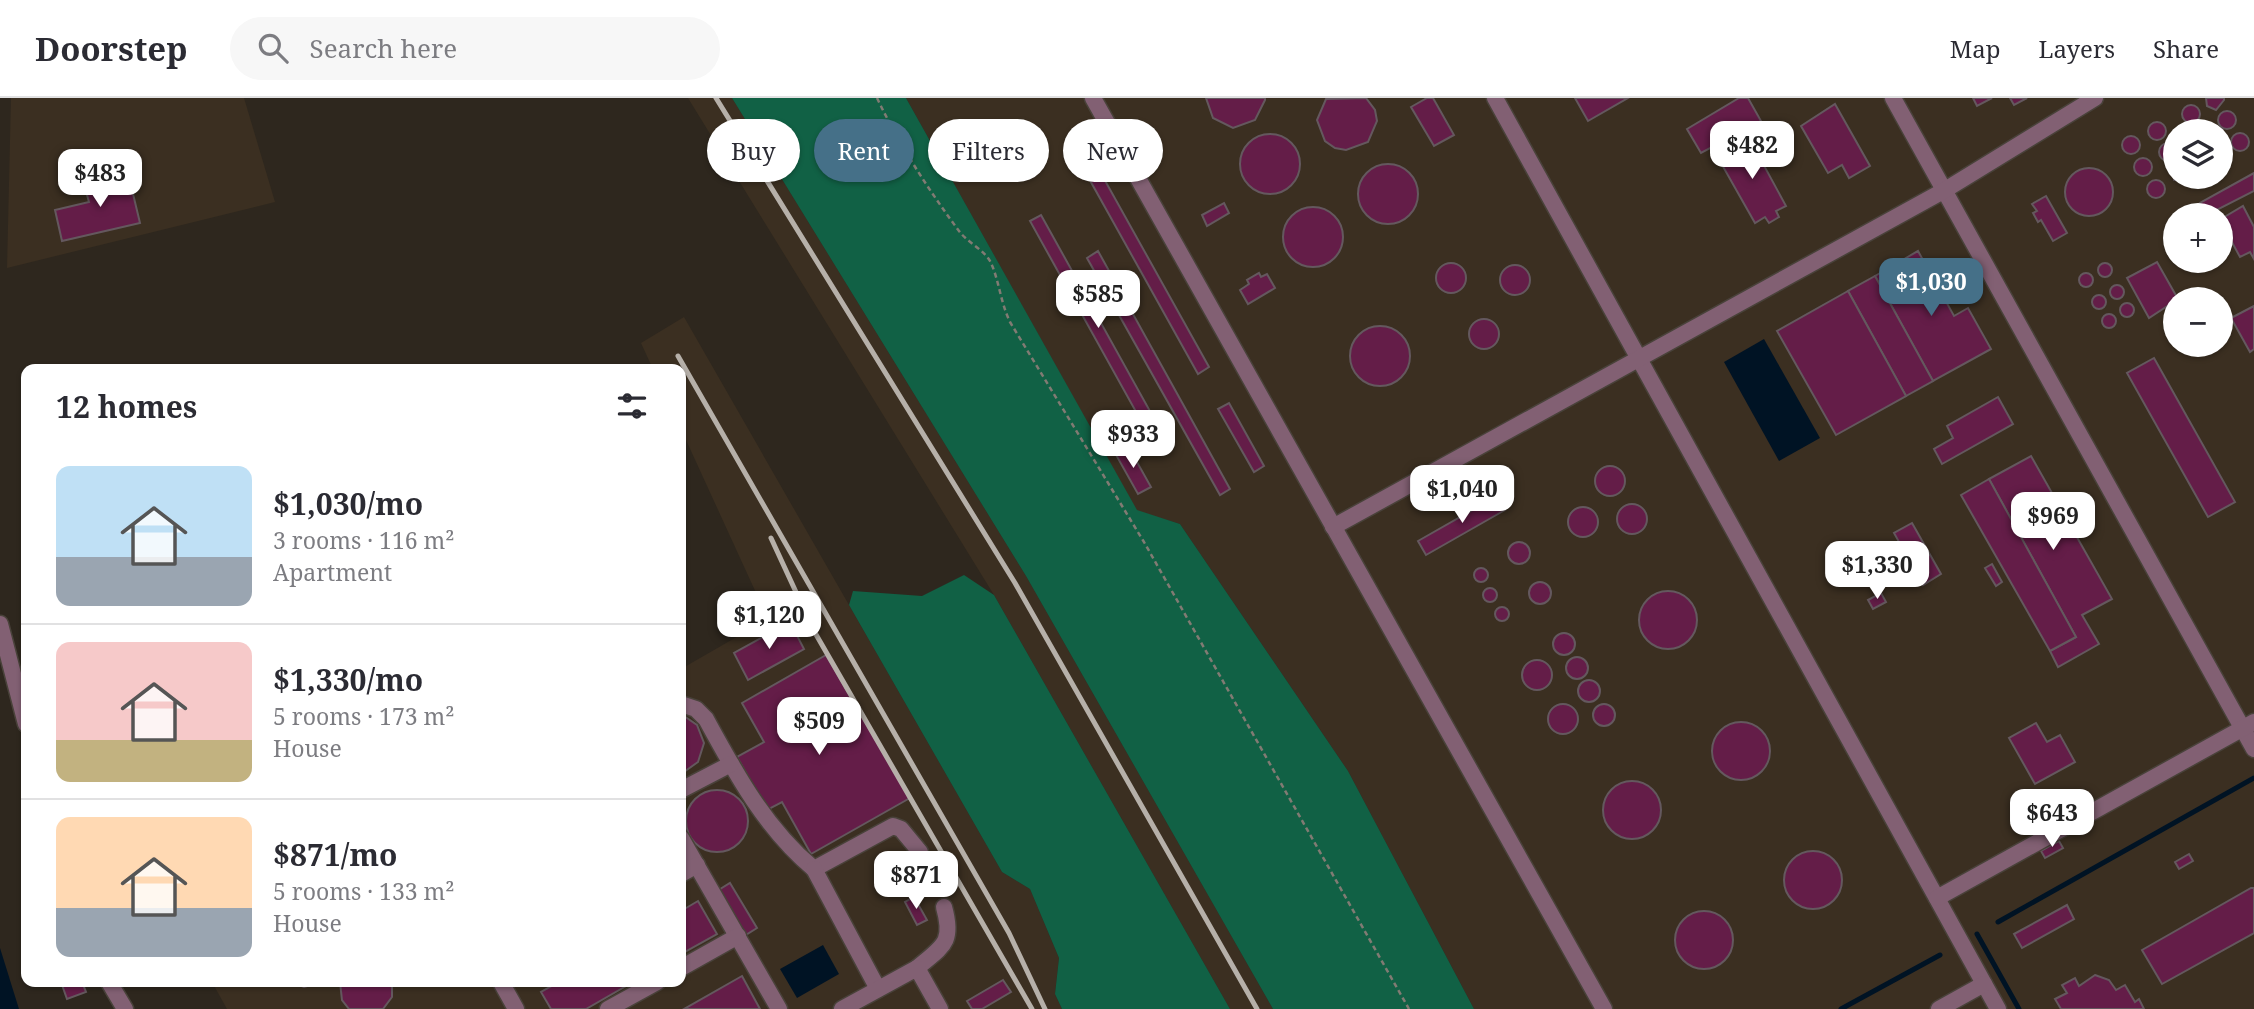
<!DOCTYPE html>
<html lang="en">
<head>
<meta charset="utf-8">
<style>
	:root { --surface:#fff; --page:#f7f7f7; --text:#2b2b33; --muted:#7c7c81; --line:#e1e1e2; --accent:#457088 }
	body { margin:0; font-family:"Noto Serif",serif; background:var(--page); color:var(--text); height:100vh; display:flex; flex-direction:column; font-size:26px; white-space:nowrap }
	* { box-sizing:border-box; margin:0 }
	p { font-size:23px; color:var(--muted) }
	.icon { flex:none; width:38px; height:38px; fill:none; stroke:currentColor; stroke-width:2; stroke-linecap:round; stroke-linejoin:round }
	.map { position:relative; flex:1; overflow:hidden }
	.details { position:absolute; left:21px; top:266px; width:665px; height:623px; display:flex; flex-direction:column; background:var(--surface); border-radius:14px; box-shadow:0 2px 5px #0004 }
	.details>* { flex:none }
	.banner { position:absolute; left:707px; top:21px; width:665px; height:63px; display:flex; gap:14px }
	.tools { position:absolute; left:2163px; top:21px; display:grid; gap:14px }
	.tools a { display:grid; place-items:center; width:70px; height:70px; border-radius:50%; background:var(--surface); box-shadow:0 2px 5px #0004; font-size:35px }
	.price { position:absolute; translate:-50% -60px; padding:0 16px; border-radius:14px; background:#fff; color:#222; font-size:23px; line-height:46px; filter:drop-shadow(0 2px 4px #0008) }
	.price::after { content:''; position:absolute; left:50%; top:42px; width:21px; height:16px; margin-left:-10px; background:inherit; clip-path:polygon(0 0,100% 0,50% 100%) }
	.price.selected { background:var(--accent); color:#fff }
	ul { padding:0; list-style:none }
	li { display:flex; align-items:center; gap:21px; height:175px; padding:0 35px }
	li+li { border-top:2px solid var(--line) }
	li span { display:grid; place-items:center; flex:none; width:196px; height:140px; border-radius:14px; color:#555 }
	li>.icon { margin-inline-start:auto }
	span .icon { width:84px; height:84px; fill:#fffc; stroke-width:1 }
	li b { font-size:30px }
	h2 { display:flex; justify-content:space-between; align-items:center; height:84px; padding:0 35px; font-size:30px }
	.pill { padding:0 24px; border-radius:32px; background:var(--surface); box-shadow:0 2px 5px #0004; font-size:24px; line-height:63px }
	.pill.selected { background:var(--accent); color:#fff }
	header { display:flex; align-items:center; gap:42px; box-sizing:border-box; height:98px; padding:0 35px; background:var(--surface); border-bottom:2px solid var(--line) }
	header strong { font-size:33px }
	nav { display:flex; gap:38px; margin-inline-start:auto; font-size:24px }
	.search { width:490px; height:63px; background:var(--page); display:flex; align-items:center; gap:18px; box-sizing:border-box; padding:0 24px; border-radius:38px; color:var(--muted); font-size:26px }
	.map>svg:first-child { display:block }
	.built { fill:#3b2f21; fill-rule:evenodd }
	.green { fill:#116145 }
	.water { fill:#001324 }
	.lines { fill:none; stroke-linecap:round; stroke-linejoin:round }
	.stream { stroke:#001324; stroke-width:5 }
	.building { fill:#641d48; stroke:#64585e; stroke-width:2 }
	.minor-casing { stroke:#49423a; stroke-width:19 }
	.path { stroke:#817b73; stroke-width:2.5; stroke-dasharray:5 3.5; stroke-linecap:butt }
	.minor { stroke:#826073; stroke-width:16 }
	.rail { stroke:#b6b0a9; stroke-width:5 }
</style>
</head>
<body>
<header>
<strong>Doorstep</strong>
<div class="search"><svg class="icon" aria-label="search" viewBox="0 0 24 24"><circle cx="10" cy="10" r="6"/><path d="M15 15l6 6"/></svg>Search here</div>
<nav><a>Map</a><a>Layers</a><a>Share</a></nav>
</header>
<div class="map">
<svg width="2254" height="911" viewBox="0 0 2254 911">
	<rect width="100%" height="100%" fill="#2e271e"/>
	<g class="built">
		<path d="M 11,0 L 244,0 L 275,104 L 7,170 Z"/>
		<path d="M 688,0 L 732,0 L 1026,478 L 1273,911 L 1230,911 L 994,497 Z"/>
		<path d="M 906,0 L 2254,0 L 2254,911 L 1474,911 L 1348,673 L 1180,426 L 1137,413 ZM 2175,33 L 2221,33 L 2221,79 L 2175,79 ZM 2175,117 L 2221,117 L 2221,163 L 2175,163 ZM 2175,201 L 2221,201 L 2221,247 L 2175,247 Z"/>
		<path d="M 684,219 L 1002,774 L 1030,791 L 1059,860 L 1055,896 L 1062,911 L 227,911 L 212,884 L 681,884 L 681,571 L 768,521 L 681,331 L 681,271 L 653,271 L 641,245 Z"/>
	</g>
	<g class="green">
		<path d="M 732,0 L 906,0 L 1137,412 L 1180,426 L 1348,673 L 1474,911 L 1273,911 L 1026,478 Z"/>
		<path d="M 964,477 L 994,497 L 1230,911 L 1062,911 L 1055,896 L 1059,860 L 1030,791 L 1002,774 L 849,507 L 853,493 L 922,498 Z"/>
	</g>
	<g class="water">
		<path d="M 1764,241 L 1820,340 L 1779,363 L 1724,264 Z"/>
		<path d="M 823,847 L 839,876 L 797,900 L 780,871 Z"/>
		<path d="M 0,850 L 19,911 L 0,911 Z"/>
	</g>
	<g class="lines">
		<g class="stream">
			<path d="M 1998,824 L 2254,680"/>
			<path d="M 1977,836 L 2019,911"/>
			<path d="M 1841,911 L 1940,857"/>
		</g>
	</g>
	<g class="building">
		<path d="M 1206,0 L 1265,0 L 1265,2 L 1255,22 L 1233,30 L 1213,20 Z"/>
		<path d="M 1366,0 L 1375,12 L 1377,23 L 1368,44 L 1346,52 L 1335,50 L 1325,43 L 1317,22 L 1326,1 Z"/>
		<path d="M 1427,0 L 1433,0 L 1454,37 L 1434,48 L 1411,9 Z"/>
		<path d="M 1575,0 L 1628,0 L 1588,23 Z"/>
		<path d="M 1739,0 L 1748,0 L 1761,23 L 1701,55 L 1687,31 Z"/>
		<path d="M 1973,0 L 1992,0 L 1977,8 Z"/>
		<path d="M 2010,0 L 2027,0 L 2014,7 Z"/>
		<path d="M 2206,0 L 2224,0 L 2224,2 L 2216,12 L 2207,8 Z"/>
		<path d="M 1835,6 L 1870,68 L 1849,80 L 1842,67 L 1828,75 L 1801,28 Z"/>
		<circle cx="2191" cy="16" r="9"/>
		<circle cx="2227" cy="22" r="9"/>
		<circle cx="2157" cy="33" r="9"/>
		<circle cx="2240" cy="44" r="9"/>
		<circle cx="1270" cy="66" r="30"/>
		<circle cx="2131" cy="47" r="9"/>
		<path d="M 1749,40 L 1786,108 L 1776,113 L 1779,119 L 1769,125 L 1765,119 L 1755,125 L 1717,58 Z"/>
		<circle cx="2168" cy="54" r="9"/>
		<circle cx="2143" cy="69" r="9"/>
		<circle cx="1388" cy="96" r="30"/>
		<path d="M 2175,69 L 2175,79 L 2190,79 L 2187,84 L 2174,82 Z"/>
		<circle cx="2089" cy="94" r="24"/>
		<path d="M 1098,70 L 1209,269 L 1198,276 L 1087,77 Z"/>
		<path d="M 128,75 L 140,125 L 62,143 L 55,112 L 89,104 L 84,86 Z"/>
		<path d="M 2254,75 L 2254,93 L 2207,117 L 2200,105 Z"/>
		<circle cx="2156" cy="91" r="9"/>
		<path d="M 2046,98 L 2067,135 L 2053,143 L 2041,122 L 2038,124 L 2033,115 L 2037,113 L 2032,106 Z"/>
		<path d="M 1224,105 L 1229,115 L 1207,128 L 1202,117 Z"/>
		<path d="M 2243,108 L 2254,129 L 2254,161 L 2250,154 L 2240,159 L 2221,124 L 2221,121 Z"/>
		<circle cx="1313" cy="139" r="30"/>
		<path d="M 1041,117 L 1166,342 L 1155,348 L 1030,123 Z"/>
		<path d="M 1098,153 L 1230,391 L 1220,397 L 1087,160 Z"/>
		<path d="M 1918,153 L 1954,218 L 1968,210 L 1991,251 L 1933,283 L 1875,178 Z"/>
		<path d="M 2157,164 L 2178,201 L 2149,220 L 2127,180 Z"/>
		<circle cx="2105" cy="172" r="7"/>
		<circle cx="1451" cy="180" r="15"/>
		<circle cx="1515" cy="182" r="15"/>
		<circle cx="2086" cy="182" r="7"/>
		<path d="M 1259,175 L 1261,179 L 1267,176 L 1275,190 L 1248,206 L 1240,192 L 1249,186 L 1247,182 Z"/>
		<path d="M 1875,178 L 1933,283 L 1906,298 L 1848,193 Z"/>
		<circle cx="2117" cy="194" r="7"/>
		<path d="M 1848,193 L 1906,298 L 1836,337 L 1777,233 Z"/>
		<circle cx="2099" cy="204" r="7"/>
		<circle cx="2127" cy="212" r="7"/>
		<path d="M 2254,208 L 2254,251 L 2250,254 L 2231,220 Z"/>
		<circle cx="2109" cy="223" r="7"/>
		<circle cx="1484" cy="236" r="15"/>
		<circle cx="1380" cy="258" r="30"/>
		<path d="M 2154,260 L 2235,404 L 2208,419 L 2127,275 Z"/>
		<path d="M 1998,299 L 2013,326 L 1942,366 L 1934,351 L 1953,340 L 1947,328 Z"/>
		<path d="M 1229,305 L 1264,368 L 1254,374 L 1218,311 Z"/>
		<path d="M 1128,348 L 1151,389 L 1138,396 L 1115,355 Z"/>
		<path d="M 2031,358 L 2112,501 L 2082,517 L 2099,546 L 2058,569 L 2050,553 L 2076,539 L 1989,381 Z"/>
		<circle cx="1610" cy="383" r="15"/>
		<path d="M 1989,381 L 2076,539 L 2050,553 L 1961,397 Z"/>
		<path d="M 1497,398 L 1505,412 L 1426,457 L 1418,443 Z"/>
		<circle cx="1632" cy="421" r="15"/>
		<circle cx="1583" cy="424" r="15"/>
		<path d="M 1912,425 L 1941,476 L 1923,487 L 1894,435 Z"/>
		<circle cx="1519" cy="455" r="11"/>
		<path d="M 1992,466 L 2002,484 L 1996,488 L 1985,470 Z"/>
		<circle cx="1481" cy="477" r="7"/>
		<circle cx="1540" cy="495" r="11"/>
		<circle cx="1490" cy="497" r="7"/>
		<circle cx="1668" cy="522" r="29"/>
		<path d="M 1881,495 L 1886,504 L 1873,511 L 1868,502 Z"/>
		<circle cx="1502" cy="516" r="7"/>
		<path d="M 790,524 L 804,551 L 748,582 L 734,555 Z"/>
		<circle cx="1564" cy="546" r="11"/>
		<path d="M 826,557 L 910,700 L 811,756 L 782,704 L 767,712 L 737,659 L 764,644 L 742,605 Z"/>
		<circle cx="1577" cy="570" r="11"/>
		<circle cx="1537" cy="577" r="15"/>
		<circle cx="1589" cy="593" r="11"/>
		<circle cx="1604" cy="617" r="11"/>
		<circle cx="1563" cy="621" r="15"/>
		<path d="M 681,616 L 697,627 L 704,645 L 698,664 L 681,676 Z"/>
		<circle cx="1741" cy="653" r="29"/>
		<path d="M 2036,625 L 2047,644 L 2060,637 L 2075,664 L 2035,686 L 2009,640 Z"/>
		<circle cx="1632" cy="712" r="29"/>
		<circle cx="717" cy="723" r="31"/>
		<path d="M 2059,743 L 2063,750 L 2045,760 L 2041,753 Z"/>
		<circle cx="1813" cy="782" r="29"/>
		<path d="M 2189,756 L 2193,763 L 2179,771 L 2175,764 Z"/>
		<path d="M 730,785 L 757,830 L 744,838 L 717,793 Z"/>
		<path d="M 2251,790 L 2254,790 L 2254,835 L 2162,886 L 2142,852 Z"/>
		<path d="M 914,799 L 927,822 L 917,827 L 905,804 Z"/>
		<path d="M 698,803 L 717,836 L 681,856 L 681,813 Z"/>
		<path d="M 2067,807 L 2074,821 L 2022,850 L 2014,836 Z"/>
		<circle cx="1704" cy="842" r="29"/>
		<path d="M 2095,877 L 2109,882 L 2116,892 L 2125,887 L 2135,904 L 2139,901 L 2144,911 L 2061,911 L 2055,901 L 2067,895 L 2062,887 L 2075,880 L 2079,888 Z"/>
		<path d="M 742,878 L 760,911 L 684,911 Z"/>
		<path d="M 1003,882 L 1011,894 L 982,911 L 972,911 L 967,903 Z"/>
		<path d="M 61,884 L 82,884 L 86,894 L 67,901 Z"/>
		<path d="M 291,884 L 322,884 L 304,889 Z"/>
		<path d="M 340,884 L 392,884 L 392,899 L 383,911 L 349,911 L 342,902 Z"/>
		<path d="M 559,884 L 633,884 L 586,911 L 551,911 L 541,894 Z"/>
	</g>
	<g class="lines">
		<defs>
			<g id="minor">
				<path d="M 1093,0 L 1604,911"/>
				<path d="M 1495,0 L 1998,911"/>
				<path d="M 1893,0 L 2254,651"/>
				<path d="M 1333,429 L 1945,92 L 2095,0"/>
				<path d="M 0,526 L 26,626"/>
				<path d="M 681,606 L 696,611 L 706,621 C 736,676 765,730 814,771 L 893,728 L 901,731 L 920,754"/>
				<path d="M 681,692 L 731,666"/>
				<path d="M 681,740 L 779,911"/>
				<path d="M 814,771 L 878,891"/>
				<path d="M 681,776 L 697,767"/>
				<path d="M 1937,800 L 2254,624"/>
				<path d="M 681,870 L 738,838"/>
				<path d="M 917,870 C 943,848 954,845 944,809"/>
				<path d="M 109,884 L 125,911"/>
				<path d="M 501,884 L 516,911"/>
				<path d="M 608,911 L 657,884"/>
				<path d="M 842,911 L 917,870 L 940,911"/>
				<path d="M 1939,911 L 1984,886"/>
			</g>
		</defs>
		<use href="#minor" class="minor-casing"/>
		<path class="path" d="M 877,0 C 900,48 928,91 959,133 C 967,144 984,152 990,163 C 999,181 1000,203 1010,224 L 1144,444 L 1409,911"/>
		<use href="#minor" class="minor"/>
		<g class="rail">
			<path d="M 716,0 L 1015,485 L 1257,911"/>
			<path d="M 678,258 L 1009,835 L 1045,911"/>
			<path d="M 771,440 L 814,533 L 1032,911"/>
		</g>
	</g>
</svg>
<div class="tools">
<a><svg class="icon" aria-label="layers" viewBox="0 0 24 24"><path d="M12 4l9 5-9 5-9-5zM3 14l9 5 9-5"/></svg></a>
<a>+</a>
<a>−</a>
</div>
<b class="price" style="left:1752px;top:83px">$482</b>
<b class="price" style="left:100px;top:111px">$483</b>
<b class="price selected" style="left:1931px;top:220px">$1,030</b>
<b class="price" style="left:1098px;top:232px">$585</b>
<b class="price" style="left:1133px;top:372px">$933</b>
<b class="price" style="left:1462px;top:427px">$1,040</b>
<b class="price" style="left:2053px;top:454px">$969</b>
<b class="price" style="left:1877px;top:503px">$1,330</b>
<b class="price" style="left:769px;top:553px">$1,120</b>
<b class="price" style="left:819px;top:659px">$509</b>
<b class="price" style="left:2052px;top:751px">$643</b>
<b class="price" style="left:916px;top:813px">$871</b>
<div class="banner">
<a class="pill">Buy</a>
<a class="pill selected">Rent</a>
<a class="pill">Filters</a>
<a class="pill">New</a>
</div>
<section class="details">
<h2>12 homes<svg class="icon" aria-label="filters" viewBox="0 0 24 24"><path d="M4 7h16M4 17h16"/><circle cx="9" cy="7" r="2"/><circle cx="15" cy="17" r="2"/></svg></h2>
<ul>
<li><span style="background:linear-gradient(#bfe0f5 65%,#9aa5b1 0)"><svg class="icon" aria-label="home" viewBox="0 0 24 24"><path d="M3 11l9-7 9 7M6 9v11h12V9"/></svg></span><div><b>$1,030/mo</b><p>3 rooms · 116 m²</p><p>Apartment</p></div></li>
<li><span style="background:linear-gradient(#f6c9c9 70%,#c2b280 0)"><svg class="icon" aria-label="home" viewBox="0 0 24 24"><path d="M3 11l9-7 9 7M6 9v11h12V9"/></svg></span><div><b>$1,330/mo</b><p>5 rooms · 173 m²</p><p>House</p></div></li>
<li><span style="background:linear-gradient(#ffd9b3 65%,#9aa5b1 0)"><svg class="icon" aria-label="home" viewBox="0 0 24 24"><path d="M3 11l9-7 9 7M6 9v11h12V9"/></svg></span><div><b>$871/mo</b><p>5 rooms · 133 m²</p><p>House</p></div></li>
</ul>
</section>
</div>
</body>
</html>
